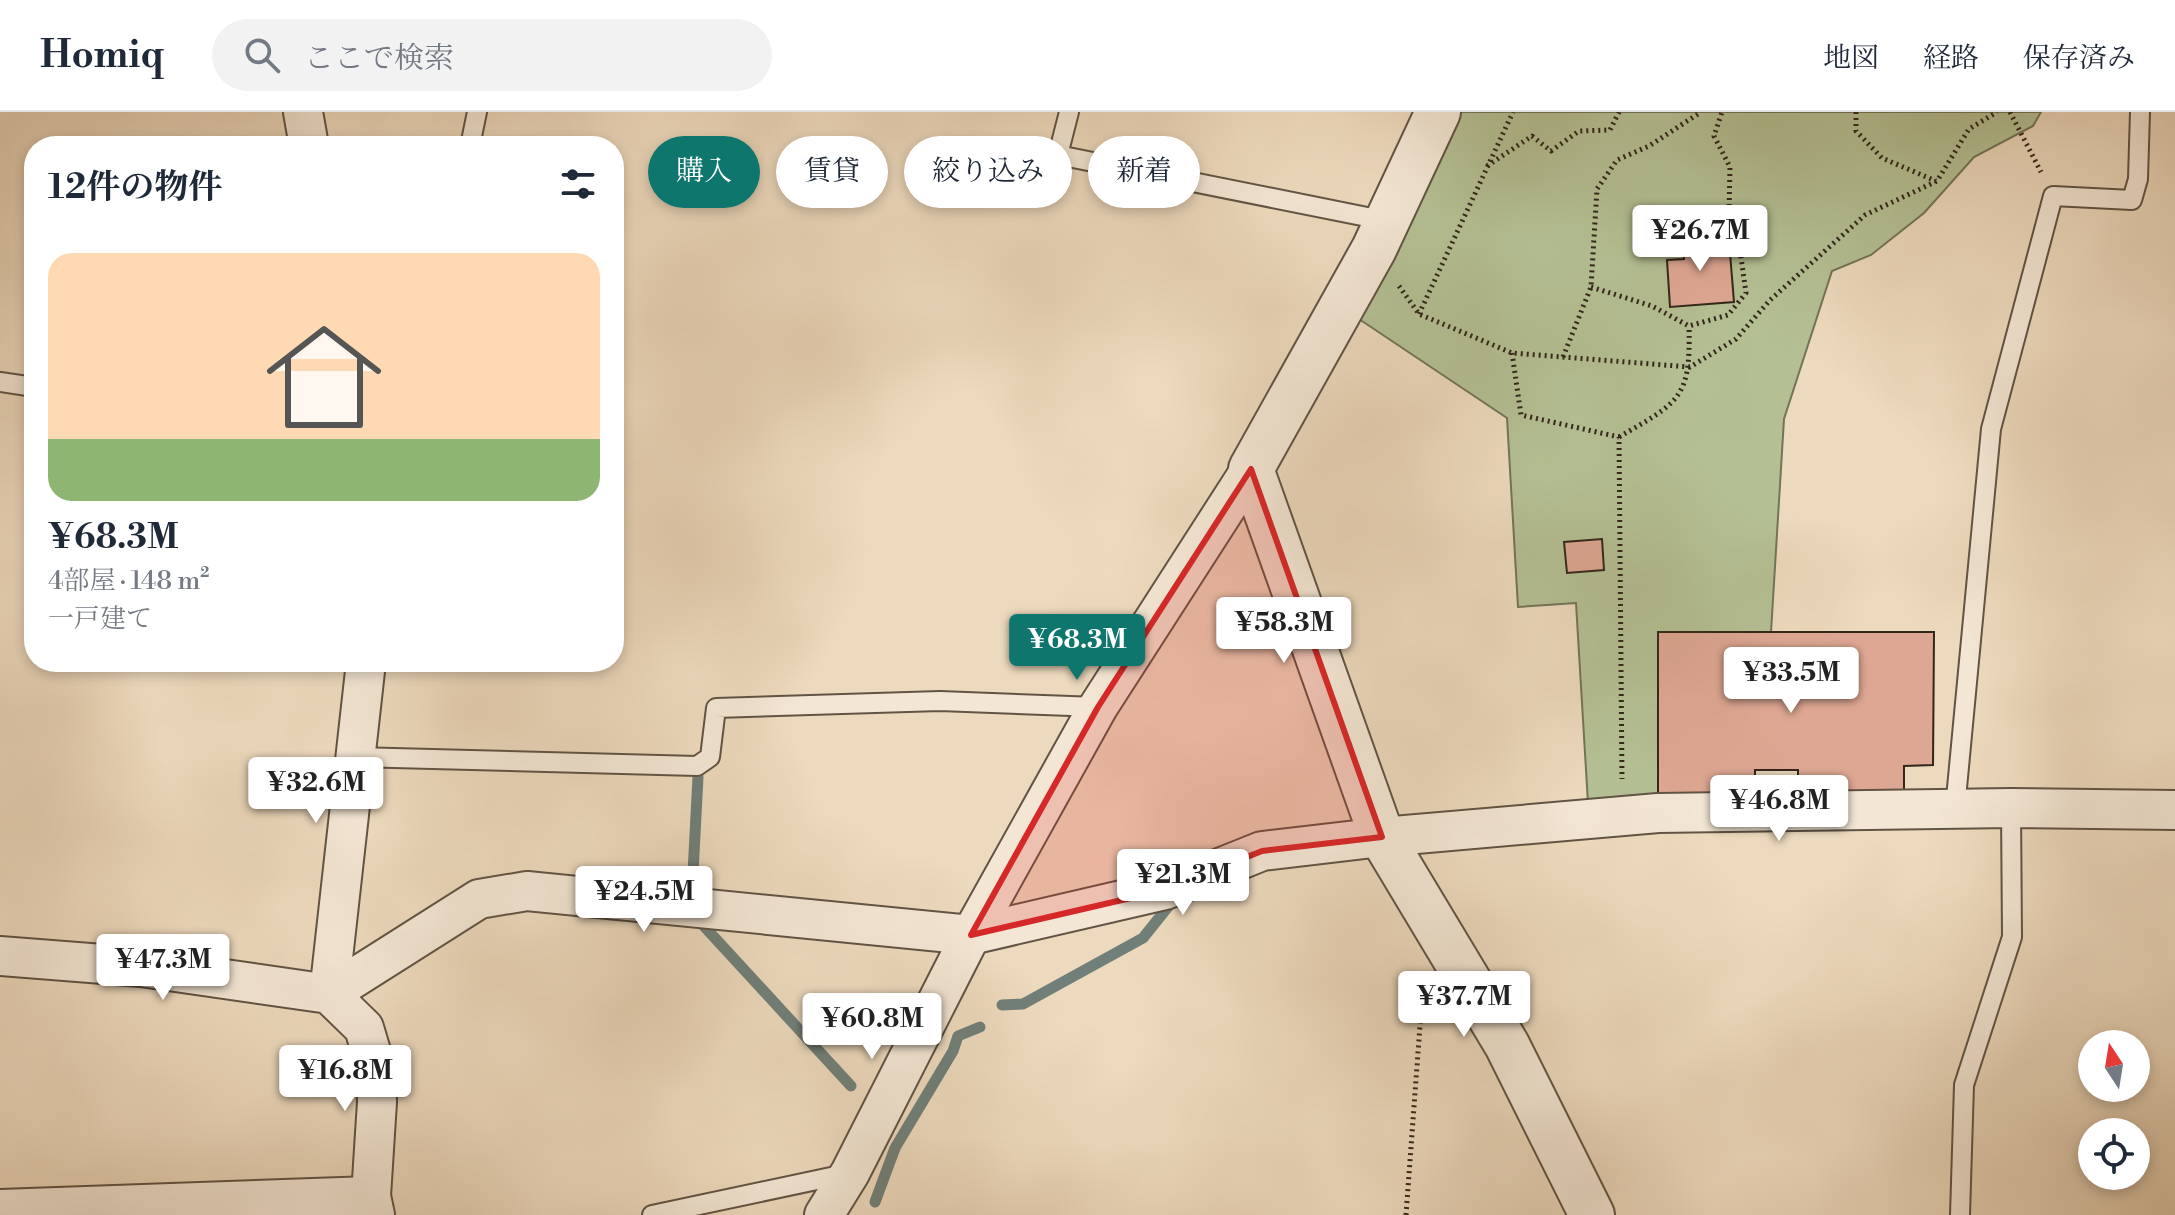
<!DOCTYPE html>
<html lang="ja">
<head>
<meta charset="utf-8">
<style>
	:root { --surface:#fff; --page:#f2f2f3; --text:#1f2937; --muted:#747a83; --line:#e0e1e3; --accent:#0f766e }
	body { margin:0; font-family:"Libre Bodoni","Noto Serif JP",serif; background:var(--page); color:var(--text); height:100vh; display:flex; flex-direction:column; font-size:30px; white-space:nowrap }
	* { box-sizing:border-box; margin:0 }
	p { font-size:26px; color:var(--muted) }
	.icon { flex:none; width:44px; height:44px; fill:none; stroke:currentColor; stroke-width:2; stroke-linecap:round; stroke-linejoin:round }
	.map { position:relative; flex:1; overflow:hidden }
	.panel { position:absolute; left:24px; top:24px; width:600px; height:536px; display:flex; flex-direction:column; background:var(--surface); border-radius:32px; box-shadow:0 4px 12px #0003 }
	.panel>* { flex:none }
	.top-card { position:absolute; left:648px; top:24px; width:760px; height:72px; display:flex; gap:16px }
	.needle { width:52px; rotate:348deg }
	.buttons { position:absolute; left:2078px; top:918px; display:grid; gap:16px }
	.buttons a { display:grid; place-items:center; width:72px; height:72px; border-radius:50%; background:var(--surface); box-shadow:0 4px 12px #0003; font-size:40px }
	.price { position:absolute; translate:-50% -68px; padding:0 18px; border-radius:8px; background:#fff; color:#222; font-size:26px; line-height:52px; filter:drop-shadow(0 2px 4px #0008) }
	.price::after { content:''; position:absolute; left:50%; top:48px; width:24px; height:18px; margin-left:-12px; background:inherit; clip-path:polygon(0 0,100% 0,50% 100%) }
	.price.current { background:var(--accent); color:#fff }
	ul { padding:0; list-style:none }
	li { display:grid; align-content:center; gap:16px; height:424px; padding:0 24px }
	li span { display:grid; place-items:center; height:248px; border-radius:24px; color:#555 }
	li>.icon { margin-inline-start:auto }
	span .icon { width:144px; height:144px; fill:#fffc; stroke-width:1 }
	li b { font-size:34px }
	h2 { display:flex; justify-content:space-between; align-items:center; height:96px; padding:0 24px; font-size:34px }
	.tag { padding:0 28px; border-radius:36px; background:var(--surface); box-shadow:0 4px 12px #0003; font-size:28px; line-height:72px }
	.tag.current { background:var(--accent); color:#fff }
	header { display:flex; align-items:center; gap:48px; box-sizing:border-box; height:112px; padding:0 40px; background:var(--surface); border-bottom:2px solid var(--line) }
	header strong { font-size:38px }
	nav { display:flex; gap:44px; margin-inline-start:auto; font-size:28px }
	.search { width:560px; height:72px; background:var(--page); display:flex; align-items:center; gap:20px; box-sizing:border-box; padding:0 28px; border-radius:44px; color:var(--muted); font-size:30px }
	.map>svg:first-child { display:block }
	.green { fill:#b4c094; stroke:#737458; stroke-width:2 }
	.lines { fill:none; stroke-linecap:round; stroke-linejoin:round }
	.stream { stroke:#707f79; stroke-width:11 }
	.building { fill:#dea793; stroke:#32271b; stroke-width:2 }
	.service-casing { stroke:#615444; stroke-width:22 }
	.minor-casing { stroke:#615444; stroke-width:42 }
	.tertiary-casing { stroke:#615444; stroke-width:48 }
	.path { stroke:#32271b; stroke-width:5; stroke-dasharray:2 4; stroke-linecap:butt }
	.service { stroke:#f3e6d4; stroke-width:18 }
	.minor { stroke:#f3e6d4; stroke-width:38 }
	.tertiary { stroke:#f3e6d4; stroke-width:44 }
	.marked { fill:#d62828; fill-opacity:0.2; stroke:#d62828; stroke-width:6; stroke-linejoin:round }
</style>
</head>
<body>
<header>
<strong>Homiq</strong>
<div class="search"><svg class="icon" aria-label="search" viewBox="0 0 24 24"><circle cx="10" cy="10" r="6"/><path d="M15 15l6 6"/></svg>ここで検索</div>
<nav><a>地図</a><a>経路</a><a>保存済み</a></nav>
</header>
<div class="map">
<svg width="2175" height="1103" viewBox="0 0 2175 1103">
	<rect width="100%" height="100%" fill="#edd9bd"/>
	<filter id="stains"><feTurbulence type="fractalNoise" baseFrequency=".0025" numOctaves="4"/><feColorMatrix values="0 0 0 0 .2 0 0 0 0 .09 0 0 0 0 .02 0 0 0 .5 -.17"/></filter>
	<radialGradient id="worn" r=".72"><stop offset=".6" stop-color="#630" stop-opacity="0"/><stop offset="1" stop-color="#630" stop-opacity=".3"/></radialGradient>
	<path class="green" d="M 1438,0 L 2041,0 L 2033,14 L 1974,45 L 1924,101 L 1871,143 L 1832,159 L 1784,307 L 1771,520 L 1658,701 L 1589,708 L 1576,491 L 1518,495 L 1507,306 L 1341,195 Z"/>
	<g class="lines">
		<g class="stream">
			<path d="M 692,780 L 698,665"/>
			<path d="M 702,812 L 851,974"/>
			<path d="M 1002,893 L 1023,892 L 1143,826 L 1171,791"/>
			<path d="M 875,1090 L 895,1036 L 953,939 L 958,924 L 980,915"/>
		</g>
	</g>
	<g class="building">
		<path d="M 1709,115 L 1711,143 L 1730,141 L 1734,190 L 1670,195 L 1667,148 L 1684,147 L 1682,117 Z"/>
		<path d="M 1602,427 L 1604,458 L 1567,461 L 1564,430 Z"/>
		<path d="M 1658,520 L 1934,520 L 1933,653 L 1904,654 L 1904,687 L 1798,687 L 1798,658 L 1755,658 L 1755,701 L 1658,701 Z"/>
	</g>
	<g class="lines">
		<defs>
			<g id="service">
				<path d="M 1069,0 L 1058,43 L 1387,109"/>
				<path d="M 470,34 L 477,0"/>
				<path d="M 0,270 L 34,275"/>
				<path d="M 355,645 L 697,654 L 710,645 L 716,596 L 940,589 L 1098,595"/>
				<path d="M 1955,697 L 1991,317 L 2053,84 L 2132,88 L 2138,67 L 2140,0"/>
				<path d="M 652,1103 L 845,1062"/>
				<path d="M 1960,1103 L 1964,973 L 2012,825 L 2011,696"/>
			</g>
			<g id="minor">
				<path d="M 303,0 L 309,34"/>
				<path d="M 0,844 L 141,855 L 329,882 L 364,916 L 375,953 L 377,990 L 371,1084 L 375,1103"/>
				<path d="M 329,882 L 479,787 L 527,779 L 971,823 L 1165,778 L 1262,739 L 1382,725 L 1658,701 L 2011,696 L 2175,698"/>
				<path d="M 329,882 L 366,550"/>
				<path d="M 0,1097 L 371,1084"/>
				<path d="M 824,1103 L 850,1061 L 971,823 L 1098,595 L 1251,357"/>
			</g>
			<path id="tertiary" d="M 1438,0 L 1374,137 L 1251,357 L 1382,725 L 1507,933 L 1592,1103"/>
		</defs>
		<use href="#service" class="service-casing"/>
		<use href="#minor" class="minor-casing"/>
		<use href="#tertiary" class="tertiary-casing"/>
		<g class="path">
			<path d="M 1856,0 L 1856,19 L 1882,46 L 1936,69"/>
			<path d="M 2010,0 L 2041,60"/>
			<path d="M 1487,54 L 1532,24 L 1551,39 L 1579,19 L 1610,18 L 1619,0"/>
			<path d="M 1399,174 L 1419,202 L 1512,241 L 1690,255 L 1736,227 L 1770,188 L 1865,103 L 1937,69 L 1969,17 L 1997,0"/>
			<path d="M 1591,175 L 1652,194 L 1689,214 L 1728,203 L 1746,181 L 1738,124 L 1729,99 L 1730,55 L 1714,24 L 1722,0"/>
			<path d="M 1419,202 L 1513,0"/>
			<path d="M 1512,241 L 1521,303 L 1619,325 L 1622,667"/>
			<path d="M 1563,245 L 1591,175 L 1597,77 L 1617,48 L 1649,34 L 1701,0"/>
			<path d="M 1619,325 C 1679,290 1691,287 1689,214"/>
			<path d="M 1406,1103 L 1423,873"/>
		</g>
		<use href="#service" class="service"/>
		<use href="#minor" class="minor"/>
		<use href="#tertiary" class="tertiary"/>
	</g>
	<path class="marked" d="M 1251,357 L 1382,725 L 1262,739 L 1165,778 L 971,823 L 1098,595 Z"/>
	<rect width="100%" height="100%" filter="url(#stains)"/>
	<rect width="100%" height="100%" fill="url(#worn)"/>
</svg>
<div class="buttons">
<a><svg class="needle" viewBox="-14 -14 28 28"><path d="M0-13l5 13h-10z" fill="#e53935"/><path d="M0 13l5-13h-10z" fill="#747a83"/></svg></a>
<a><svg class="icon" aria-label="locate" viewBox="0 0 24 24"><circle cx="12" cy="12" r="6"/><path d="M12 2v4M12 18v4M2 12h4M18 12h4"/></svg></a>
</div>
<b class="price" style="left:1700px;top:161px">¥26.7M</b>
<b class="price" style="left:1284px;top:553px">¥58.3M</b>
<b class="price current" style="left:1077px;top:570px">¥68.3M</b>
<b class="price" style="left:1791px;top:603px">¥33.5M</b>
<b class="price" style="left:316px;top:713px">¥32.6M</b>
<b class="price" style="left:1779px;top:731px">¥46.8M</b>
<b class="price" style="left:1183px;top:805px">¥21.3M</b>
<b class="price" style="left:644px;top:822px">¥24.5M</b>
<b class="price" style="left:163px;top:890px">¥47.3M</b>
<b class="price" style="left:1464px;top:927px">¥37.7M</b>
<b class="price" style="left:872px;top:949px">¥60.8M</b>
<b class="price" style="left:345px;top:1001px">¥16.8M</b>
<div class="top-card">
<a class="tag current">購入</a>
<a class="tag">賃貸</a>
<a class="tag">絞り込み</a>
<a class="tag">新着</a>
</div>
<section class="panel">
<h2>12件の物件<svg class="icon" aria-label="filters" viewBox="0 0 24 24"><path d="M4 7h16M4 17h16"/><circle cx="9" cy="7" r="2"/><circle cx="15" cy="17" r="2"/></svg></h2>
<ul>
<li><span style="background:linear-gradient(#ffd9b3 75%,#8fb573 0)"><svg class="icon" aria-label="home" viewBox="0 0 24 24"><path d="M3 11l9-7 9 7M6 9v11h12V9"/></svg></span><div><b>¥68.3M</b><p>4部屋 · 148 m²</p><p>一戸建て</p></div></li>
</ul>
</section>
</div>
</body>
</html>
